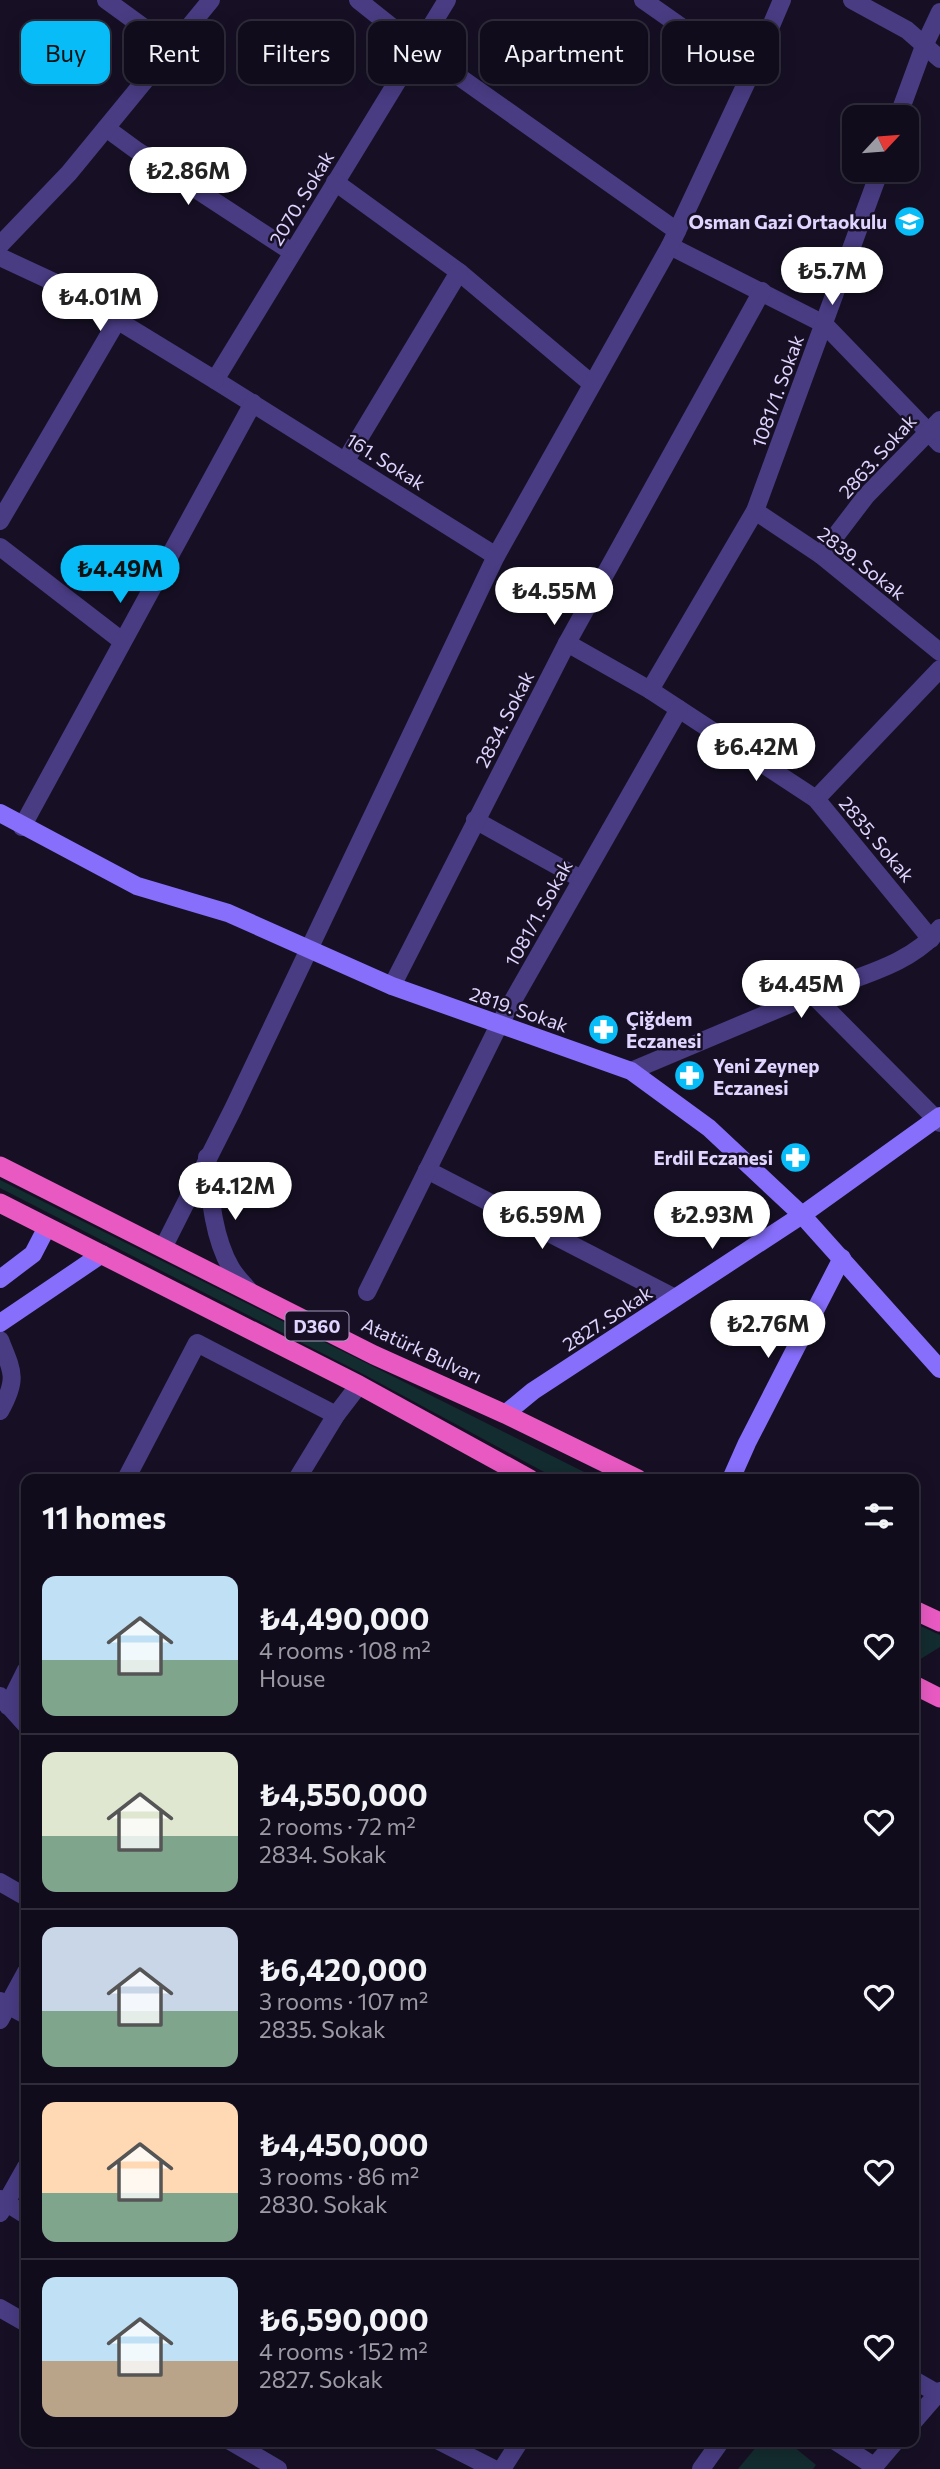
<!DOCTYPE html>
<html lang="en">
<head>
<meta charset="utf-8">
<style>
	:root { --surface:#110c1c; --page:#1a1525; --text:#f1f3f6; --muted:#9c9ba3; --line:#302c3b; --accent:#07bcf7 }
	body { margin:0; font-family:Commissioner,sans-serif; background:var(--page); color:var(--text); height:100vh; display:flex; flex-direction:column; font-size:26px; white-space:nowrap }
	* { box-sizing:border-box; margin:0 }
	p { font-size:23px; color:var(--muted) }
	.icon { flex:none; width:38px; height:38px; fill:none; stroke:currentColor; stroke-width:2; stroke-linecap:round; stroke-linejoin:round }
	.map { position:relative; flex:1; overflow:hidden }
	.drawer { position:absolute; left:21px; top:1474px; width:898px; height:973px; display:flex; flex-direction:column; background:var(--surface); border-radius:14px; box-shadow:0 4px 18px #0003,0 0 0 2px var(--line) }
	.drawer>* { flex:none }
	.hud { position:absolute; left:21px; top:21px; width:900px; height:63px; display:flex; gap:14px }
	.needle { width:46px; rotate:64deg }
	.tools { position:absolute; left:842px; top:105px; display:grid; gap:14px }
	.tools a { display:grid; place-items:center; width:77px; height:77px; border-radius:14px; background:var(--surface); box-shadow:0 4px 18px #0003,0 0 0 2px var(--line); font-size:35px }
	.price { position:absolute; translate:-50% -60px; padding:0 16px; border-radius:24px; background:#fff; color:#222; font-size:23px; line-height:46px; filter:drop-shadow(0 2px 4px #0008) }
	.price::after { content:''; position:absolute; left:50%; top:42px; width:21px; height:16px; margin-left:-10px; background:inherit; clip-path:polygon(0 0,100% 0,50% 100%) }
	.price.current { background:var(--accent); color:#111 }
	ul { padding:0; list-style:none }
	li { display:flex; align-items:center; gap:21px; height:175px; padding:0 21px }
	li+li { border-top:2px solid var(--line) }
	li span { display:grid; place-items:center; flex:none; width:196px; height:140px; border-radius:14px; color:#555 }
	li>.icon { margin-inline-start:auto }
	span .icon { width:84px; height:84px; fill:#fffc; stroke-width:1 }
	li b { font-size:30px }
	h2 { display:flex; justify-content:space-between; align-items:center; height:84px; padding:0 21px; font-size:30px }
	.pill { padding:0 24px; border-radius:14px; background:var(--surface); box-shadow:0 4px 18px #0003,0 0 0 2px var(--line); font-size:24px; line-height:63px }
	.pill.current { background:var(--accent); color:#111 }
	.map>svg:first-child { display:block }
	.green { fill:#132c2f }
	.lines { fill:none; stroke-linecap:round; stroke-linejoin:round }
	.minor { stroke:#493c83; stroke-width:18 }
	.tertiary { stroke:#493c83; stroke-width:18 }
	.secondary { stroke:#876ffb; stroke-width:18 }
	.trunk { stroke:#e85ac2; stroke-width:19 }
	.labels { text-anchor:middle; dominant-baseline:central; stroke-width:5; stroke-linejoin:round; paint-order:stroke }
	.shield { fill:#171025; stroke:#a49abd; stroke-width:2 }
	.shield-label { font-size:18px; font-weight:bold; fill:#e0d5fe }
	.street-label { font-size:19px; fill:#e0d5fe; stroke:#171025 }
	.poi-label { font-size:19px; font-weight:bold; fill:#e0d5fe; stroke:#171025; text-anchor:end }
</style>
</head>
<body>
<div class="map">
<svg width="940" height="2469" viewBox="0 0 940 2469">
	<rect width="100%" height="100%" fill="#171025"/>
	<g class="green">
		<path d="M 0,1180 L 598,1479 L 557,1479 L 363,1374 L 0,1188 Z"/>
		<path d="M 914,1623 L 940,1635 L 940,1647 L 914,1663 Z"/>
		<path d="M 761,2441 L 787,2441 L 816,2465 L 813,2469 L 738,2469 Z"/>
	</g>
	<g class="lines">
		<g class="minor">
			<path d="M 106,0 L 172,48"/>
			<path d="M 358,0 L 417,47 L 677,231"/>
			<path d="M 447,0 L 215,380 L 496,556"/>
			<path d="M 643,0 L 750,75"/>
			<path d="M 852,0 L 907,30 L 940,59"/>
			<path d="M 898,117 L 924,46 L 940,12"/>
			<path d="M 106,128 L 136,150 L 292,252"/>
			<path d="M 335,182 L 459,272 L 592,384"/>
			<path d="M 0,245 L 69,173 L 211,0"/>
			<path d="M 670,246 L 824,324 L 940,444"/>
			<path d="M 0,257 L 58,284 L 215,380"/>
			<path d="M 346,460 L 459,272"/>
			<path d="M 755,511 L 821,555 L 940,652"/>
			<path d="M 0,521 L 117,321"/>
			<path d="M 0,547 L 122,641"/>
			<path d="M 821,555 L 866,496 L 940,420"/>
			<path d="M 567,643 L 650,690 L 816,799 L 931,939"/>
			<path d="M 650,690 L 755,511 L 880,170"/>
			<path d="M 816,799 L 940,669"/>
			<path d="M 475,820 L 581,879"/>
			<path d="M 22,827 L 253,403"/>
			<path d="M 392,986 L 567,643 L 762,291"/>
			<path d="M 812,994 L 940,1123"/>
			<path d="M 631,1071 C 690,1046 750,1021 809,996 C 852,977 910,967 940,928"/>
			<path d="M 207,1157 C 210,1193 212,1235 231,1268 C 236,1277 245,1285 251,1293"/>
			<path d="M 427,1170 L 675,1298"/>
			<path d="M 367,1292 L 499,1025 L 679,709"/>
			<path d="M 0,1340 C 13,1372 18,1379 0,1411"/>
			<path d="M 126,1479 L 197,1343 L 336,1415"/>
			<path d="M 297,1479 L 336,1415 L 359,1385"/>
			<path d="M 0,1696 L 26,1725"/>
			<path d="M 8,1706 L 26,1670"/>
			<path d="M 0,2001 L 26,2015"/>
			<path d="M 0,2020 L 26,1972"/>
			<path d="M 0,2199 L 26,2215"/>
			<path d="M 0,2213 L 26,2167"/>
			<path d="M 0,2308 L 26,2323"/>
			<path d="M 914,2421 L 940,2391"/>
			<path d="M 230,2441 L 278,2469"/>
			<path d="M 439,2441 L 494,2469"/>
			<path d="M 835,2441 L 874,2466"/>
			<path d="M 502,2469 L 520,2441"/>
			<path d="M 701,2469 L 721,2441"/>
			<path d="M 872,2469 L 896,2441"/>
		</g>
		<g class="tertiary">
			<path d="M 163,1248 L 233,1109 L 496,556 L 670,246 L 750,75 L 782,0"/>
			<path d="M 0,1882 L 26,1897"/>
			<path d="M 914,2380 L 940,2395"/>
		</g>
		<g class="secondary">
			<path d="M 0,813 L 137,886 L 228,913 L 392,986 L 631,1071 L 709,1128 L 802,1215 L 940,1369"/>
			<path d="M 0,1279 L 33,1254 L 47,1227"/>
			<path d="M 0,1323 L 102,1254"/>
			<path d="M 505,1414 L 533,1391 L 802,1215 L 940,1116"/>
			<path d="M 731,1479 L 747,1443 L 842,1258"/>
		</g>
		<g class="trunk">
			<path d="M 0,1166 L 374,1355 L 505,1414 L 638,1479"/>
			<path d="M 0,1203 L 359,1385 L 530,1479"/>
			<path d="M 914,1610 L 940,1622"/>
			<path d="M 914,1685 L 940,1698"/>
		</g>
	</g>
	<defs>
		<symbol id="school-disc" viewBox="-11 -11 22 22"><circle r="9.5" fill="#07bcf7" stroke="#171025"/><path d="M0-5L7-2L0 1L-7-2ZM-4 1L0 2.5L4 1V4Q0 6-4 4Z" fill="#fff"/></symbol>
		<symbol id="pharmacy-disc" viewBox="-11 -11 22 22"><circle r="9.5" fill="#07bcf7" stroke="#171025"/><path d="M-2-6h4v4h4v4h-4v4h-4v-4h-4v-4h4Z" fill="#fff"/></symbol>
	</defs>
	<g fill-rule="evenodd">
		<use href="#school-disc" x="892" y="204" width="35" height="35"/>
		<use href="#pharmacy-disc" x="586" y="1012" width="35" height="35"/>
		<use href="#pharmacy-disc" x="672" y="1058" width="35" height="35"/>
		<use href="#pharmacy-disc" x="778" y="1140" width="35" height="35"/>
	</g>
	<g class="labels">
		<rect class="shield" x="285.5" y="1311.5" width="63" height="29" rx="5"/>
		<g class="shield-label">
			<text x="317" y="1326">D360</text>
		</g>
		<g class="street-label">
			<text transform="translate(301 198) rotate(-59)">2070. Sokak</text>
			<text transform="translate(777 391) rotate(-70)">1081/1. Sokak</text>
			<text transform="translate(877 456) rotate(-48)">2863. Sokak</text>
			<text transform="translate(386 461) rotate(32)">161. Sokak</text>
			<text transform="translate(862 563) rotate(38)">2839. Sokak</text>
			<text transform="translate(504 719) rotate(-63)">2834. Sokak</text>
			<text transform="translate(877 839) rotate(50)">2835. Sokak</text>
			<text transform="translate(538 913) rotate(-61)">1081/1. Sokak</text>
			<text transform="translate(519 1009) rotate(19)">2819. Sokak</text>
			<text transform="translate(607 1318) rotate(-33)">2827. Sokak</text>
			<text transform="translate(422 1350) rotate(25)">Atatürk Bulvarı</text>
		</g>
		<g class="poi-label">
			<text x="887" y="221">Osman Gazi Ortaokulu</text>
			<text x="626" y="1018" text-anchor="start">Çiğdem<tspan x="626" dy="22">Eczanesi</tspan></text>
			<text x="713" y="1065" text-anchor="start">Yeni Zeynep<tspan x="713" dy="22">Eczanesi</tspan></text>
			<text x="773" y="1157">Erdil Eczanesi</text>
		</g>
	</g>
</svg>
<div class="tools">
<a><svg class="needle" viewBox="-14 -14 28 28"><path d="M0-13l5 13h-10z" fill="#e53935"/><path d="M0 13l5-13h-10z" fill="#9c9ba3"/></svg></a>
</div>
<b class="price" style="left:188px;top:207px">₺2.86M</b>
<b class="price" style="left:832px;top:307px">₺5.7M</b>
<b class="price" style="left:100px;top:333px">₺4.01M</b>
<b class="price current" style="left:120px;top:605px">₺4.49M</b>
<b class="price" style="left:554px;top:627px">₺4.55M</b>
<b class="price" style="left:756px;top:783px">₺6.42M</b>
<b class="price" style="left:801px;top:1020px">₺4.45M</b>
<b class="price" style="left:235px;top:1222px">₺4.12M</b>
<b class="price" style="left:542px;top:1251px">₺6.59M</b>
<b class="price" style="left:712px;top:1251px">₺2.93M</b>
<b class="price" style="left:768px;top:1360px">₺2.76M</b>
<div class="hud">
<a class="pill current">Buy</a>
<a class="pill">Rent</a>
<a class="pill">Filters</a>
<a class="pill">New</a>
<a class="pill">Apartment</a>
<a class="pill">House</a>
</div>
<section class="drawer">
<h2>11 homes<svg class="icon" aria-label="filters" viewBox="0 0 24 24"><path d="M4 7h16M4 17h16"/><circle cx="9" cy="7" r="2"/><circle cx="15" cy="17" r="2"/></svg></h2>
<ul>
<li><span style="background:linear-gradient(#bfe0f5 60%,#7fa58c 0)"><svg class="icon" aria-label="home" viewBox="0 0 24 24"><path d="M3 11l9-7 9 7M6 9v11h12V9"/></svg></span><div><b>₺4,490,000</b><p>4 rooms · 108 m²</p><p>House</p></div><svg class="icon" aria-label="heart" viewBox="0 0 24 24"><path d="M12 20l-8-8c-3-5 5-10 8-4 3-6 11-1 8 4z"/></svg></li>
<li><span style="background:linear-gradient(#dfe7d0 60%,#7fa58c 0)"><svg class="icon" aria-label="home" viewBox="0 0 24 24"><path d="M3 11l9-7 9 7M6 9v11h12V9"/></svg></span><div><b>₺4,550,000</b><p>2 rooms · 72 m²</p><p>2834. Sokak</p></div><svg class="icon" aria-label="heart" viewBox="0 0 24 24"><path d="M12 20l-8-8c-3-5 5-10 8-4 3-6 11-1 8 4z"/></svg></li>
<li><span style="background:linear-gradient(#c9d6e8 60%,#7fa58c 0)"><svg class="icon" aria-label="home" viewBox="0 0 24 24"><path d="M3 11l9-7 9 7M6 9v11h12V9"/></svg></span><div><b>₺6,420,000</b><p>3 rooms · 107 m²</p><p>2835. Sokak</p></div><svg class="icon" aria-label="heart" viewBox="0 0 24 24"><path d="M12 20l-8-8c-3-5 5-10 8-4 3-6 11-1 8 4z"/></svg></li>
<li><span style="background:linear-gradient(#ffd9b3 65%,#7fa58c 0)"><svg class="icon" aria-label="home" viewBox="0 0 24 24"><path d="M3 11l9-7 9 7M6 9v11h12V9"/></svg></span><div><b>₺4,450,000</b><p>3 rooms · 86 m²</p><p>2830. Sokak</p></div><svg class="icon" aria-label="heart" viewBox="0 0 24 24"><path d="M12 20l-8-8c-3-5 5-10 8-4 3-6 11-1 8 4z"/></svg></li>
<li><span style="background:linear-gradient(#bfe0f5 60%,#b9a48a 0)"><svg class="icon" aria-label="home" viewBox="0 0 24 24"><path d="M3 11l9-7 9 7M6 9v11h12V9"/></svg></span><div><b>₺6,590,000</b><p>4 rooms · 152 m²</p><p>2827. Sokak</p></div><svg class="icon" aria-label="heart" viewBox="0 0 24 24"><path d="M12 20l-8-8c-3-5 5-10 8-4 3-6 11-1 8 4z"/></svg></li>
</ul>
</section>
</div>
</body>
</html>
